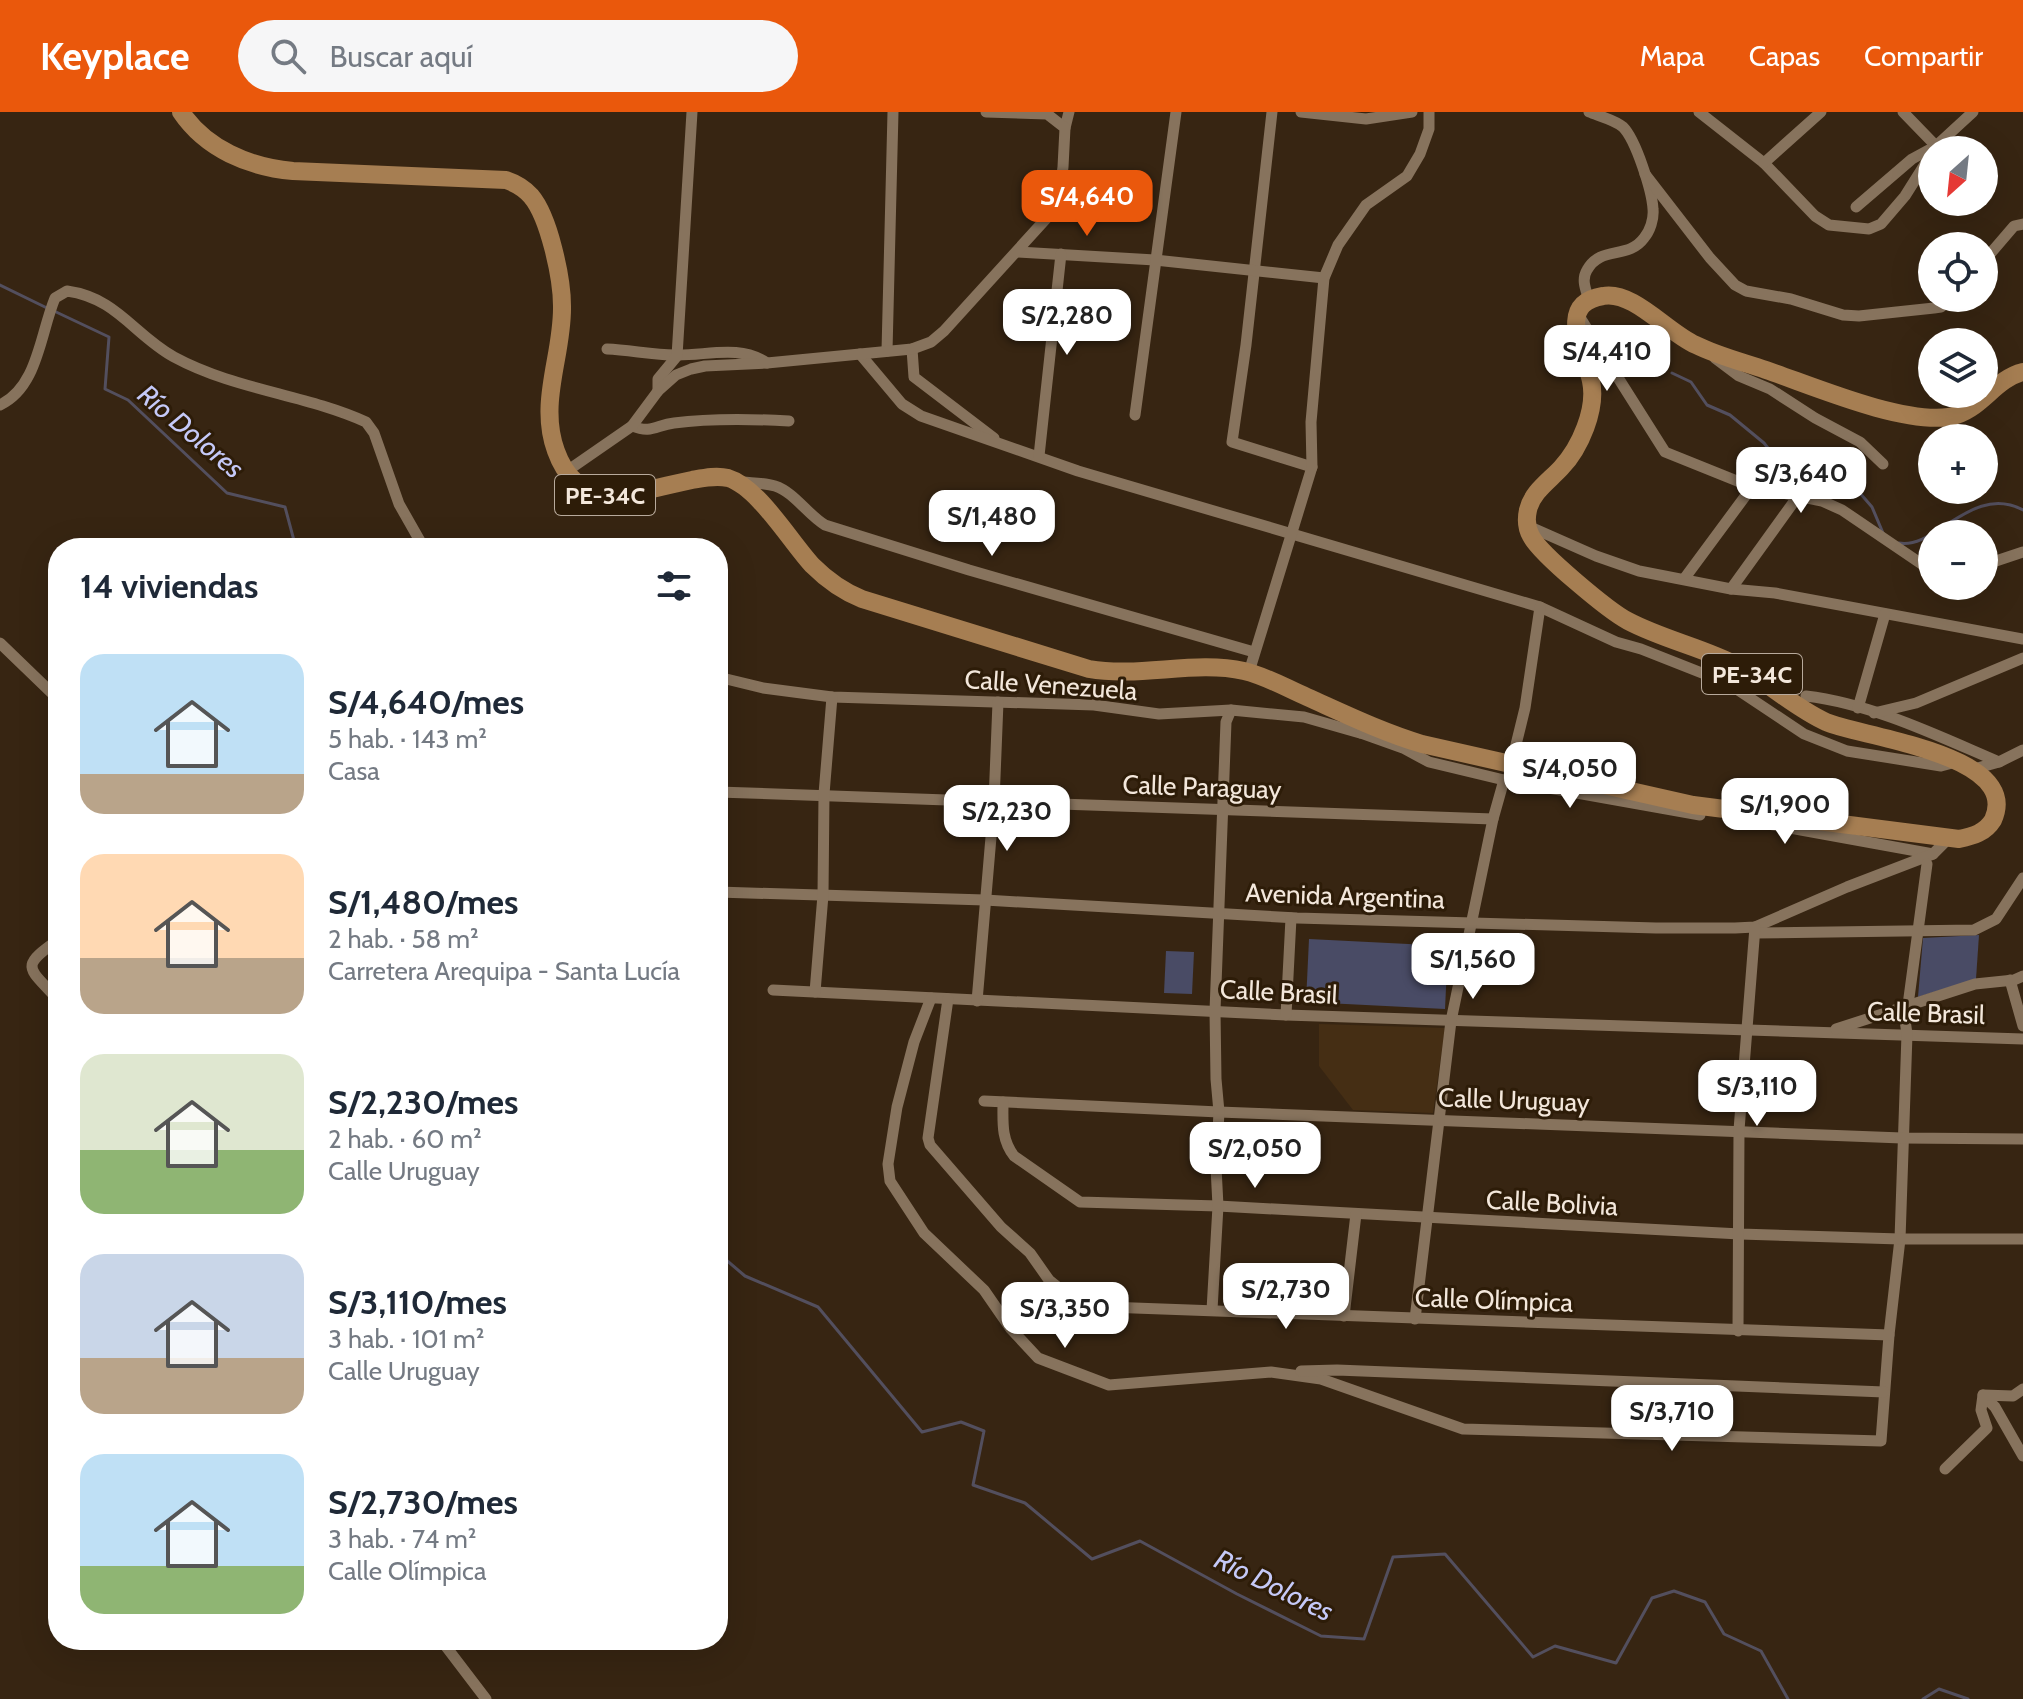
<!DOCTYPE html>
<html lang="es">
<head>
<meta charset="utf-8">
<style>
	:root { --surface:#fff; --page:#f6f6f7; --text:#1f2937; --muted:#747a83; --accent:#ea580c }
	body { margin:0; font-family:Cabin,sans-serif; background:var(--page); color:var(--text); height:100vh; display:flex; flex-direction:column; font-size:30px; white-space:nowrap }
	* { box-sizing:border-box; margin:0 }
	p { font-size:26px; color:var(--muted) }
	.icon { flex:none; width:44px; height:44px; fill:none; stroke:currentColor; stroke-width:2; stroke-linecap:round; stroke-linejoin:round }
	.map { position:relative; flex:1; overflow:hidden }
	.side { position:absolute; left:48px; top:426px; width:680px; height:1112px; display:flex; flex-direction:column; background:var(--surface); border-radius:32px; box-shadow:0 8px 32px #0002 }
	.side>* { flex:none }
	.needle { width:52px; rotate:207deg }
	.fabs { position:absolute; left:1918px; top:24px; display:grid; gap:16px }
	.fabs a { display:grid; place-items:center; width:80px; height:80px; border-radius:50%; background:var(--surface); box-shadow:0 8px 32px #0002; font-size:40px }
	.price { position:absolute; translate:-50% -68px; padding:0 18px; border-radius:16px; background:#fff; color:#222; font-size:26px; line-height:52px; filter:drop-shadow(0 2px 4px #0008) }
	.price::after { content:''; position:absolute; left:50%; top:48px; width:24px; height:18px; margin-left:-12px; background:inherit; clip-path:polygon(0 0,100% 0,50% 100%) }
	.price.current { background:var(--accent); color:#fff }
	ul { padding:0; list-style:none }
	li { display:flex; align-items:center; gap:24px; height:200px; padding:0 32px }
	li span { display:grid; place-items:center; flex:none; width:224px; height:160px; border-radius:24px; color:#555 }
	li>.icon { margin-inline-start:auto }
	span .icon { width:96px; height:96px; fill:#fffc; stroke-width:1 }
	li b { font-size:34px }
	h2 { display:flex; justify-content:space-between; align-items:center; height:96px; padding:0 32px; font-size:34px }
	header { display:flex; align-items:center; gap:48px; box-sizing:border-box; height:112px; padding:0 40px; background:var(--accent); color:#fff }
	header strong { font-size:38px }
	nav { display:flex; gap:44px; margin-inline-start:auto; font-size:28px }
	.search { width:560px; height:72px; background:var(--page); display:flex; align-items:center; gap:20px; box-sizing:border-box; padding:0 28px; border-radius:44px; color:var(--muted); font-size:30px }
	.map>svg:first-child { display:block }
	.built { fill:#452e14 }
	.green { fill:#494b65 }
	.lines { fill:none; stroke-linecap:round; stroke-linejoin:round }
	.stream { stroke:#534f5e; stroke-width:3 }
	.minor { stroke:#87735d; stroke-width:11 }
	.primary { stroke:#a67e52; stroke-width:18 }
	.labels { text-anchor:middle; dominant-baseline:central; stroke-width:6; stroke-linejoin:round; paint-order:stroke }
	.shield { fill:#2d1c08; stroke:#b8aa9c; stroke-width:2 }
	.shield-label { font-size:24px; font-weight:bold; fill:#f3e7db }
	.street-label { font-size:26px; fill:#f3e7db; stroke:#2d1c08 }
	.water-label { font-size:28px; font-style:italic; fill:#c5c9f8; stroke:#2d1c08 }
</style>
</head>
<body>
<header>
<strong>Keyplace</strong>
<div class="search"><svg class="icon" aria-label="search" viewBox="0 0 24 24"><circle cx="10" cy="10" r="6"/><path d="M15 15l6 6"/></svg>Buscar aquí</div>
<nav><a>Mapa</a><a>Capas</a><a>Compartir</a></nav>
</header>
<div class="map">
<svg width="2023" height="1587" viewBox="0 0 2023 1587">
	<rect width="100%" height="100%" fill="#372512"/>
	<path class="built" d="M 1319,912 L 1445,916 L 1433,1001 L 1353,998 L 1319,954 Z"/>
	<g class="green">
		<path d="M 1979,823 L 1976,867 L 1918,885 L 1923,826 Z"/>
		<path d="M 1309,827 L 1448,834 L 1445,897 L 1306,890 Z"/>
		<path d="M 1166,839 L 1194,840 L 1192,882 L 1164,881 Z"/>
	</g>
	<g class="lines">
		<g class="stream">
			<path d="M 0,173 L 47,196"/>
			<path d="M 54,199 L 109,225 L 105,277 L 128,288 L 227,381 L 285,395 L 296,436"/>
			<path d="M 1672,261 L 1691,270 L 1707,293 L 1730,303 L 1764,331 L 1782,354 L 1796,361 L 1834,368 L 1859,380 L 1872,395 L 1883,421"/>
			<path d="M 1899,431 C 1935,438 1972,371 2023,398"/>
			<path d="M 718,1141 L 745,1164 L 818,1195 L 922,1320 L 961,1310 L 984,1319 L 973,1373 L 1025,1391 L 1092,1447 L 1140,1429 L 1237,1482 L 1321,1524 L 1364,1527 L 1393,1445 L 1445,1442 L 1533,1545 L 1555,1534 L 1616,1551 L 1652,1486 L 1674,1479 L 1705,1490 L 1724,1522 L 1761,1539 L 1788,1587"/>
			<path d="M 1923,1587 L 1939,1577 L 1968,1587"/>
		</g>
		<g class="minor">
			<path d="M 1272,0 L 1246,233 L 1232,330 L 1312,355"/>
			<path d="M 1301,0 L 1366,7 L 1412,0"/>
			<path d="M 1589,0 C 1599,4 1615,8 1623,15 C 1636,28 1652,79 1653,97 C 1654,107 1650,119 1644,126 C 1628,148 1601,133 1587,158 C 1581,168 1586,178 1589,188"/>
			<path d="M 1699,0 L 1764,51 L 1815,104 L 1829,113 L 1869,117 L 1881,112 L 1905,84 L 1932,41"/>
			<path d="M 1903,0 L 1936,34"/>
			<path d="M 1065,16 L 1069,0"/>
			<path d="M 1764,51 L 1821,0"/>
			<path d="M 1645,62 L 1710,146 L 1735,173 L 1746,179 L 1791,187 L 1843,203 L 1859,204 L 1934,196 L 1941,195 L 1952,186"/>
			<path d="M 1856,95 L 1912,47 L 1936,34 L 1973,0"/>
			<path d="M 1018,140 L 1155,148 L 1324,166"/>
			<path d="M 1984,149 L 2014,114 L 2023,112"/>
			<path d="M 1579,204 L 1665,340 L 1752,375 L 1822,389 L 1842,398 L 1926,455 L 1932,455"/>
			<path d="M 607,237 C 630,238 653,243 675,243 C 706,244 739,232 767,251"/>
			<path d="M 912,237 L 914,265 L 994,326"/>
			<path d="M 887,239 L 893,0"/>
			<path d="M 860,242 L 902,292 L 921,304 L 1078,359 L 1540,495 L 1616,530 L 1641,537 L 1712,565 L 1735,576 L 1804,622 L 1847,639 L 1941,654 L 1956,650"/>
			<path d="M 1715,246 L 1739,264 L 1770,277 L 1815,306 L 1860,330 L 1883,352"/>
			<path d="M 658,279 L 658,267 L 677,244 L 692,0"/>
			<path d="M 0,293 C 38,275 40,222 55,186 L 67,179 C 117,186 133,222 174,245 C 235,278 304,282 366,310 L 374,321 L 399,392 L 424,436"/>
			<path d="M 1135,303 L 1176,0"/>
			<path d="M 632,314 C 652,322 656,313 674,311 C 712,306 752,307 789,309"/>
			<path d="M 1039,344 L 1061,142"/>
			<path d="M 567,359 L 632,314 L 658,279 L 676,263 L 691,257 L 705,254 L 767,251 L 912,237 L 931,230 L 944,219 L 1054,98 L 1059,86 L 1063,55 L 1065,16 L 1047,2 L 986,0"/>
			<path d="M 743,370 C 753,371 765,371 775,374 C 794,380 808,403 825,413 L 969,458 L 1254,540"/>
			<path d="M 1528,414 L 1596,444 L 1639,459 L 1731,477 L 1775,481 L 2023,527"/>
			<path d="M 1984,453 L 2023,440"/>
			<path d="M 1684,467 L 1752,375"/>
			<path d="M 1731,477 L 1798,384"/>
			<path d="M 0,531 L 58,587"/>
			<path d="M 1249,560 L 1312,355 L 1311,310 L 1324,166 L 1338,133 L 1366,93 L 1407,64 L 1420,42 L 1429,17 L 1429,0"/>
			<path d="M 718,565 L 763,576 L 832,585 L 1094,593 L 1159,602 L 1231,598 L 1304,605 L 1360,621 L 1376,619"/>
			<path d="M 1806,584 C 1873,592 1938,624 1999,650"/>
			<path d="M 1858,596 L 1885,502"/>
			<path d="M 1874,601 L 1916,591 L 2023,546"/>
			<path d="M 1361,621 L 1403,636 L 1429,650 L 1504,668 L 1700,703"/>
			<path d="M 1511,653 L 1525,596 L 1540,495"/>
			<path d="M 1974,657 L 1999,650 L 2023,638"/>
			<path d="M 718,680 L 1493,707"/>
			<path d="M 1757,710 L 1933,742"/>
			<path d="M 718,780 L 985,788 L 1297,806 L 1656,816 L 1735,816 L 1755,815 L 1847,775 L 1933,742 L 1949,726"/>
			<path d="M 1755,821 L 1974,818 L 1996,807 L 2023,766"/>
			<path d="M 58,828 C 18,856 29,855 58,888"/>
			<path d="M 2010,868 L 2023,914"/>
			<path d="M 773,878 L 1286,903 L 2023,927"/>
			<path d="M 815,880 L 823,783 L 824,682 L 832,585"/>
			<path d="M 931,886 L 914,930 L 897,995 L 888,1052 L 890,1069 L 924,1121 L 984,1178 L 1011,1217 L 1038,1246 L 1109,1273 L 1271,1260 L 1321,1267 L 1463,1317 L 1881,1329 L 1889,1223 L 1900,1127 L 1907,922 L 1904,901 L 1908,893 L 1927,752"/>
			<path d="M 948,887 L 928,1026 L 930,1033 L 1001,1115 L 1030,1141 L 1049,1168 L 1064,1180 L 1107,1195 L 1889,1223"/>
			<path d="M 977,889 L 994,690 L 998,590"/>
			<path d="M 1286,903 L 1291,806"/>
			<path d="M 1836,917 L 1975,872 L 2014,868 L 2023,864"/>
			<path d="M 984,989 L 1219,1000 L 1902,1026 L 2023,1027"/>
			<path d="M 1003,990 C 1003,1010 1001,1027 1014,1044 L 1080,1090 L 1218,1094 L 1740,1122 L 1900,1127 L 2023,1127"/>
			<path d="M 1212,1198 L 1218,1094 L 1216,1055 L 1219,1000 L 1216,967 L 1215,899 L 1226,610 L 1231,598"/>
			<path d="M 1344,1204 L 1356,1102"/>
			<path d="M 1415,1207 L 1451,909 L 1493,707 L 1504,668"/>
			<path d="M 1738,1219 L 1739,1018 L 1755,815"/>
			<path d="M 1301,1259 L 1337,1258 L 1884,1280"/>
			<path d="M 1983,1283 L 1995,1295 L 2023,1344"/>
			<path d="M 1945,1357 L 1987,1316 L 1981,1298 L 1983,1283 L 2013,1284 L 2023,1277"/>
			<path d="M 441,1528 L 486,1587"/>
		</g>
		<path class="primary" d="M 181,0 C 206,37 249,55 293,59 L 506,68 C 515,71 524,76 531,84 C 549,105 562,166 562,194 C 563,243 538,290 556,339 C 580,406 640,378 692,368 C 703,366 716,363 728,366 C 758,375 790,429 812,453 C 827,468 842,479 862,487 L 1089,557 C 1140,566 1195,548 1244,559 C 1266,564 1286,576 1307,585 C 1345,602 1382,620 1422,632 L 1693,693 L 1959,727 C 1973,724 1985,721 1993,708 C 2023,642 1860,625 1826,610 C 1795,596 1770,572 1740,555 C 1705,536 1664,528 1628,509 C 1609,499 1540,442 1531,424 C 1527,417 1526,407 1528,398 C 1532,380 1549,369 1561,356 C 1580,336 1597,297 1591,269 C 1586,243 1554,192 1603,184 C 1633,178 1668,221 1696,233 C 1718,244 1743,250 1766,258 C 1813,274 1901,312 1949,305 C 1980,300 1994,267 2023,260"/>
	</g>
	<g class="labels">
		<g class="shield">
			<rect x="555" y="363" width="100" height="40" rx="6"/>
			<rect x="1702" y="542" width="100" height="40" rx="6"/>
		</g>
		<g class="shield-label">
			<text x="605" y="383">PE-34C</text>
			<text x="1752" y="562">PE-34C</text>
		</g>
		<g class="street-label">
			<text transform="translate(1051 573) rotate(4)">Calle Venezuela</text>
			<text transform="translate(1202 675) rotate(2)">Calle Paraguay</text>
			<text transform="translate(1345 784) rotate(2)">Avenida Argentina</text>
			<text transform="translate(1279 880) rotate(3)">Calle Brasil</text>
			<text transform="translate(1926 901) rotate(2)">Calle Brasil</text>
			<text transform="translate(1514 988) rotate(2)">Calle Uruguay</text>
			<text transform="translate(1552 1091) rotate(3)">Calle Bolivia</text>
			<text transform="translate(1494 1188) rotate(2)">Calle Olímpica</text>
		</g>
		<g class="water-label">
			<text transform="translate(191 319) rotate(40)">Río Dolores</text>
			<text transform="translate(1274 1473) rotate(26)">Río Dolores</text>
		</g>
	</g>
</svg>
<div class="fabs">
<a><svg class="needle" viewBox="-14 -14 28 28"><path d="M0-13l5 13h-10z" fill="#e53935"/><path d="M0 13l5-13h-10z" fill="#747a83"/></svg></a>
<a><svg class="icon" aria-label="locate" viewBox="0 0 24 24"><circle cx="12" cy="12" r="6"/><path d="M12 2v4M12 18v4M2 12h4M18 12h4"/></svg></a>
<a><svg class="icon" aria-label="layers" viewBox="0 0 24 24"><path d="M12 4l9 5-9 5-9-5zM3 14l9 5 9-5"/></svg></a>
<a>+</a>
<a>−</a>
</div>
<b class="price current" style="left:1087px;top:126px">S/4,640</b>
<b class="price" style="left:1067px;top:245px">S/2,280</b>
<b class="price" style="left:1607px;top:281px">S/4,410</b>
<b class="price" style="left:1801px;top:403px">S/3,640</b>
<b class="price" style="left:992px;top:446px">S/1,480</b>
<b class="price" style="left:1570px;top:698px">S/4,050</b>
<b class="price" style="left:1785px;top:734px">S/1,900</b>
<b class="price" style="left:1007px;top:741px">S/2,230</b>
<b class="price" style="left:1473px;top:889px">S/1,560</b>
<b class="price" style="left:1757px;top:1016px">S/3,110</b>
<b class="price" style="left:1255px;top:1078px">S/2,050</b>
<b class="price" style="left:1286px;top:1219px">S/2,730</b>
<b class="price" style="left:1065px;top:1238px">S/3,350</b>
<b class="price" style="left:1672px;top:1341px">S/3,710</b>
<section class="side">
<h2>14 viviendas<svg class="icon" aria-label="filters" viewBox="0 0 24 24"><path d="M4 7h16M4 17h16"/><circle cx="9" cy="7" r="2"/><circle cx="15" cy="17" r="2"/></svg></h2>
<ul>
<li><span style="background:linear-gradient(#bfe0f5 75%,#b9a48a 0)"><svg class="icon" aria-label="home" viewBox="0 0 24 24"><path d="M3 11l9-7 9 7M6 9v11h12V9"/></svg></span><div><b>S/4,640/mes</b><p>5 hab. · 143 m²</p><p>Casa</p></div></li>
<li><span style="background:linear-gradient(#ffd9b3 65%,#b9a48a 0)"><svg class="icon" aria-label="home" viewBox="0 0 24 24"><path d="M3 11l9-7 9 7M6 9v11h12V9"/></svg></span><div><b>S/1,480/mes</b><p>2 hab. · 58 m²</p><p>Carretera Arequipa - Santa Lucía</p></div></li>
<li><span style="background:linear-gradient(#dfe7d0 60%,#8fb573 0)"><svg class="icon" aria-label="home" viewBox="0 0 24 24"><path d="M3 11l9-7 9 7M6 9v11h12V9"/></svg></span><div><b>S/2,230/mes</b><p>2 hab. · 60 m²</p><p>Calle Uruguay</p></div></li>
<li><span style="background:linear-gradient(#c9d6e8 65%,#b9a48a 0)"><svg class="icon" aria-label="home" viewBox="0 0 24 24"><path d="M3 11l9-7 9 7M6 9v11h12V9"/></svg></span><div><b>S/3,110/mes</b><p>3 hab. · 101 m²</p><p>Calle Uruguay</p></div></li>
<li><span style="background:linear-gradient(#bfe0f5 70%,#8fb573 0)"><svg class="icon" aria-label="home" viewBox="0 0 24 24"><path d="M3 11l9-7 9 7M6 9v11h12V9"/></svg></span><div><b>S/2,730/mes</b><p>3 hab. · 74 m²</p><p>Calle Olímpica</p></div></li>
</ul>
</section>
</div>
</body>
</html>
